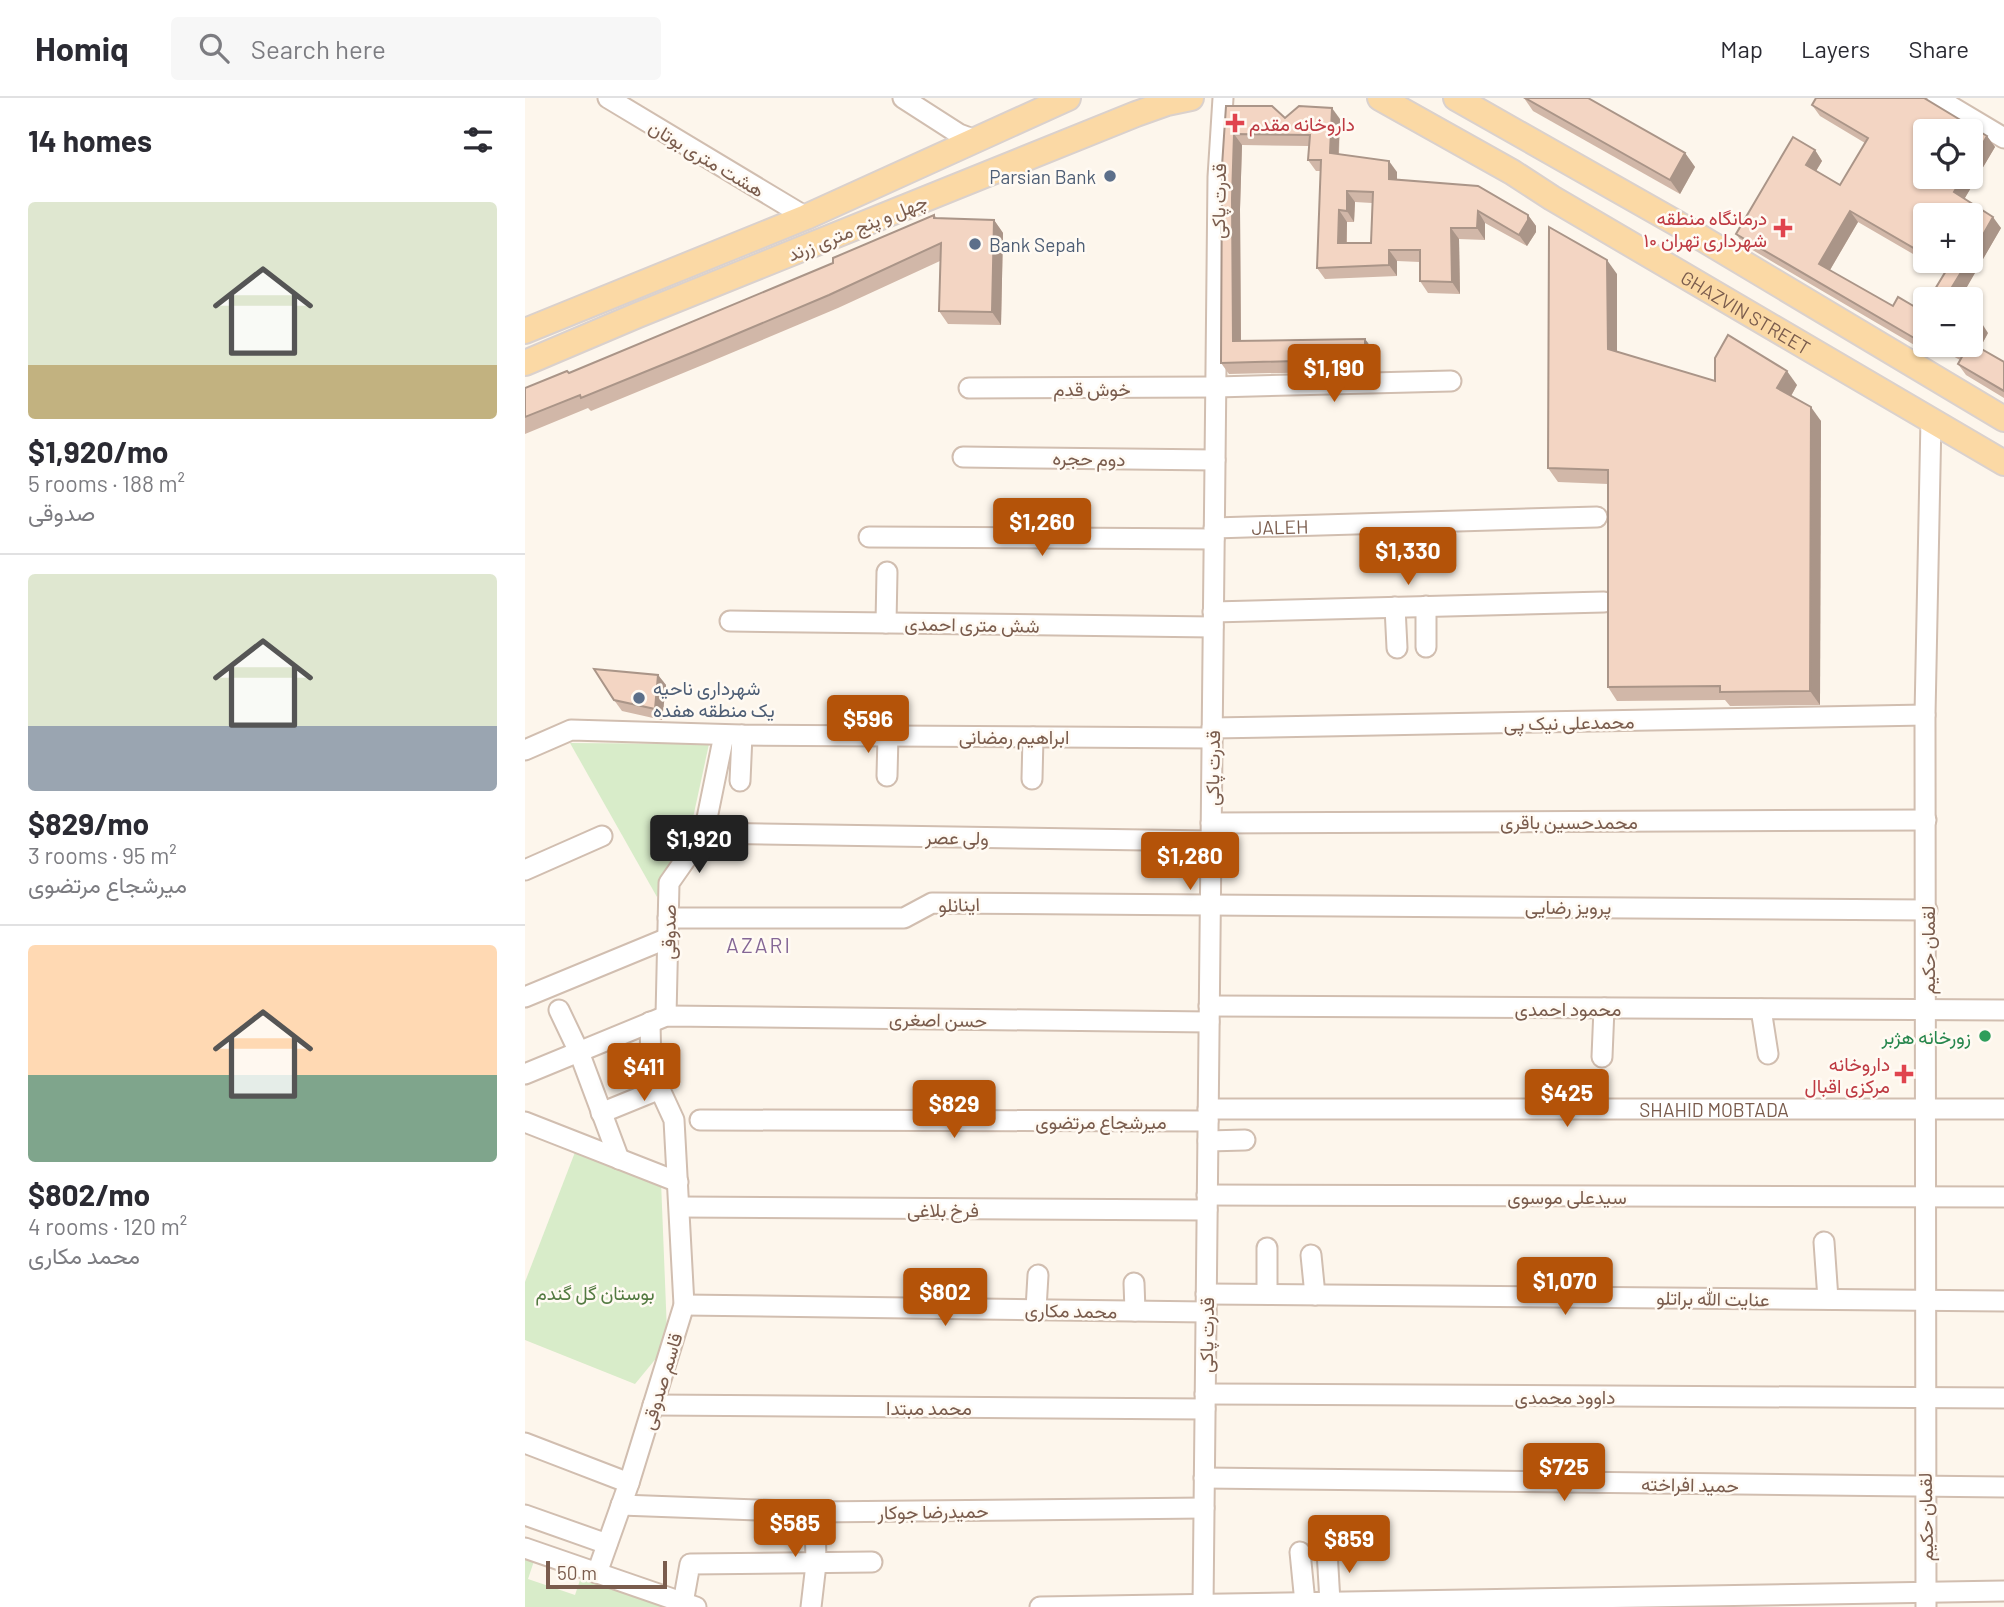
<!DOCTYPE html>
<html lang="en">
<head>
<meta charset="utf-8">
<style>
	:root { --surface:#fff; --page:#f7f7f7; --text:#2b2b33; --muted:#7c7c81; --line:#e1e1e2; --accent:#b45309 }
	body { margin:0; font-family:Barlow,Vazirmatn,sans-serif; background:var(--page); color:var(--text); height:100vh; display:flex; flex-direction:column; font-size:26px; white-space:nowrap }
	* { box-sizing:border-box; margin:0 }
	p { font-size:23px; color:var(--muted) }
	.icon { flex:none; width:38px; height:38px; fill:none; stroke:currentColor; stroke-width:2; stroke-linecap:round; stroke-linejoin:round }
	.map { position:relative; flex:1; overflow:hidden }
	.panel { display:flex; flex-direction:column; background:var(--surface); width:525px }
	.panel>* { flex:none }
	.buttons { position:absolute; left:1388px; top:21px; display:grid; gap:14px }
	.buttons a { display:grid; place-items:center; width:70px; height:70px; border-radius:7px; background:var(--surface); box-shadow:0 2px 5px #0004; font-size:35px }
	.scale { position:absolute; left:21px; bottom:18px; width:121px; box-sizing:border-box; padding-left:7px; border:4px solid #7a5c4d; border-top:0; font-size:19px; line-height:24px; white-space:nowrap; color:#7a5c4d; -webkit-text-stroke:5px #fffaf3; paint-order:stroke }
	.price { position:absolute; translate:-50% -60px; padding:0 16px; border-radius:7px; background:var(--accent); color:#fff; font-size:23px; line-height:46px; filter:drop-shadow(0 2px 4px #0008) }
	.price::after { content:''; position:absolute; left:50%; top:42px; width:21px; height:16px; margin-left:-10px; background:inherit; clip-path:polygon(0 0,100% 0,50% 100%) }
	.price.active { background:#222; color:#fff }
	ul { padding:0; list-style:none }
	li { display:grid; align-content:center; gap:14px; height:371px; padding:0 28px }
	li+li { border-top:2px solid var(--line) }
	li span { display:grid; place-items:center; height:217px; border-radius:7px; color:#555 }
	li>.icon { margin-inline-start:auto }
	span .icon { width:126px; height:126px; fill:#fffc; stroke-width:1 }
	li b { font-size:30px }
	h2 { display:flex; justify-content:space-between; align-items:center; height:84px; padding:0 28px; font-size:30px }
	header { display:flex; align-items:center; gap:42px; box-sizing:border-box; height:98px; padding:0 35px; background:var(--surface); border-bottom:2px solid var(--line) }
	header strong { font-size:33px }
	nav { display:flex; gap:38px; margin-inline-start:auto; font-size:24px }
	.search { width:490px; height:63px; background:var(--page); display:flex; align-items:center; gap:18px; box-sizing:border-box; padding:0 24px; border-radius:7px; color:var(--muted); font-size:26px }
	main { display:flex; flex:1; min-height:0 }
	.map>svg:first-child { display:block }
	.green { fill:#d8ecc9 }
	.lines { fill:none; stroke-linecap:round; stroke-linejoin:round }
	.minor-casing { stroke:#d1beb0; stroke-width:23 }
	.major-casing { stroke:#dad1cd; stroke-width:28 }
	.minor { stroke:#fff; stroke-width:19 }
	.major { stroke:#fbd9a5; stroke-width:24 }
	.wall { fill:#d1b7a8; fill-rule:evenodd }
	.shaded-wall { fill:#aa9588 }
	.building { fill:#f3d5c3; stroke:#aa9588; stroke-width:2; fill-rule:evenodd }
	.health-dot { fill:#e0444e; stroke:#fffaf3; stroke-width:2.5 }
	.service-dot { fill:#5c6f8a; stroke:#fffaf3; stroke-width:2.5 }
	.leisure-dot { fill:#2e9e5b; stroke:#fffaf3; stroke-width:2.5 }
	.labels { text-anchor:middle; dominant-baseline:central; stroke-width:5; stroke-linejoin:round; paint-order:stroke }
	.health-label { font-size:19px; fill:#be3a42; stroke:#fffaf3; text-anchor:end }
	.street-label { font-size:19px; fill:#7a5c4d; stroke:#fffaf3 }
	.service-label { font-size:19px; fill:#4e5e75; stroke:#fffaf3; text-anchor:start }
	.leisure-label { font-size:19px; fill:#27864d; stroke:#fffaf3; text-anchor:end }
	.park-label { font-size:19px; fill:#537a41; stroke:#fffaf3 }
	.neighbourhood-label { font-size:21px; letter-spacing:2px; fill:#846695; stroke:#fffaf3 }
</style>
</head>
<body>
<header>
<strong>Homiq</strong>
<div class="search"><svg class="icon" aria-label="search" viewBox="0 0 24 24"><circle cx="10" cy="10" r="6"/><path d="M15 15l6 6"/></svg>Search here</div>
<nav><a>Map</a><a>Layers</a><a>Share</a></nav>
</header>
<main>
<section class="panel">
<h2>14 homes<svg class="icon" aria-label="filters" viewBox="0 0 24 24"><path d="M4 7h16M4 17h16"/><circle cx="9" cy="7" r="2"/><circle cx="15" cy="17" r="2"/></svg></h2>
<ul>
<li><span style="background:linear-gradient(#dfe7d0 75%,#c2b280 0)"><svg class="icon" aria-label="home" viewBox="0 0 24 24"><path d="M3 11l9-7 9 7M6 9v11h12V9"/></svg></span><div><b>$1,920/mo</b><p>5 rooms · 188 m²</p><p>صدوقی</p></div></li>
<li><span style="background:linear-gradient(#dfe7d0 70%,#9aa5b1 0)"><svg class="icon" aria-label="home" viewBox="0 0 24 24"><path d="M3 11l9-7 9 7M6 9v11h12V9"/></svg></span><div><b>$829/mo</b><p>3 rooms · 95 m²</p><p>میرشجاع مرتضوی</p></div></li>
<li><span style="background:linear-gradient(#ffd9b3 60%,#7fa58c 0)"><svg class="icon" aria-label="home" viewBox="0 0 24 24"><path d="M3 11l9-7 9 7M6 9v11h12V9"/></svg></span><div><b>$802/mo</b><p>4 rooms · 120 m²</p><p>محمد مکاری</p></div></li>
</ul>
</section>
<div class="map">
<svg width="1479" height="1509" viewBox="0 0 1479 1509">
	<rect width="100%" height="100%" fill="#fdf6ec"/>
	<g class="green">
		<path d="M 45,645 L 184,646 L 166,729 L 132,799 Z"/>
		<path d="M 52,1049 L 136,1083 L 142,1234 L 133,1258 L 110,1286 L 0,1242 L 0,1184 Z"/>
		<path d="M 0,1453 L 11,1457 L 3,1481 L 50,1497 L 58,1473 L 162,1509 L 0,1509 Z"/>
	</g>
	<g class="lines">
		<defs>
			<g id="minor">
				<path d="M 83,0 L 281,119"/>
				<path d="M 378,0 L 434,36 L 450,42"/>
				<path d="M 1412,0 L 1479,40"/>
				<path d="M 444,290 L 691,289 L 926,283"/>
				<path d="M 438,359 L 690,362"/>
				<path id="s1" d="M 689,430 L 1072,419"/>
				<path d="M 344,439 L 689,441"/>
				<path d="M 901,508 L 901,549"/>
				<path d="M 870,509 L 872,550"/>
				<path d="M 688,514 L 1079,504"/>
				<path d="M 205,523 L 688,529"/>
				<path d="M 361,525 L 362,474"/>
				<path d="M 687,630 L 1400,617"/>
				<path d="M 0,652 L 46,632 L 217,637 L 687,640"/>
				<path d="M 362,678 L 363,637"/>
				<path d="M 507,681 L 508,639"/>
				<path d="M 215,683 L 217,637"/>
				<path d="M 686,725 L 1401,722"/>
				<path d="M 179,735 L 686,743"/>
				<path d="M 0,772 L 77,738"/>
				<path d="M 143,820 L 379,820 L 407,805 L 1402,812"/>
				<path d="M 0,899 L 143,840"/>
				<path d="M 684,908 L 1479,912"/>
				<path d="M 1236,911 L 1243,956"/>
				<path d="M 34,912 L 54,954 L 94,1061"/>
				<path d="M 141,918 L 144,785 L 179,735 L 199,637"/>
				<path d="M 1077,959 L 1079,910"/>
				<path d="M 0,976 L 141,918 L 684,924"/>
				<path id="s2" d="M 683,1011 L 1479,1011"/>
				<path d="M 76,1015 L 135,991"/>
				<path d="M 175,1022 L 683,1023"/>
				<path d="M 0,1024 L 153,1084"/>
				<path d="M 683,1043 L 720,1042"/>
				<path d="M 682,1097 L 1479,1099"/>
				<path d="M 155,1109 L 682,1112"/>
				<path d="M 1299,1144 L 1303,1201"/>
				<path d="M 786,1157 L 790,1197"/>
				<path d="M 609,1185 L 610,1213"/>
				<path d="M 681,1196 L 1479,1203"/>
				<path d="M 742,1196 L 742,1150"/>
				<path d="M 159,1207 L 681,1214"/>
				<path d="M 511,1211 L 513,1177"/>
				<path d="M 680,1296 L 1479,1300"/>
				<path d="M 128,1307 L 680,1311"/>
				<path d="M 0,1345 L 104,1385"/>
				<path d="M 679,1380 L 1479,1389"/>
				<path d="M 96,1407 L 290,1414 L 679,1410"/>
				<path d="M 0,1417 L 82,1446"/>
				<path d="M 0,1450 L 171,1509"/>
				<path d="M 802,1453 L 805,1504"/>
				<path d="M 775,1454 L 780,1505"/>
				<path d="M 72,1475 L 104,1385 L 159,1207 L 149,1022 L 126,972 L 125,924"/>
				<path d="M 158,1505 L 165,1466 L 347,1464"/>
				<path d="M 286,1509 L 291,1466 L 290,1414"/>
				<path d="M 515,1509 L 1479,1493"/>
				<path d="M 678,1509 L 693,79 L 698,0"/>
				<path d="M 1401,1509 L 1400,617 L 1406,321"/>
			</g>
			<g id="major">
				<path id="s3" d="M 855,0 L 987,74 L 1027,100 L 1479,365"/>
				<path d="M 931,0 L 1153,126 L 1479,321"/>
				<path d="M 0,233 L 281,119 L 543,0"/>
				<path d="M 0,265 L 113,217 L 611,16 L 642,5 L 666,0"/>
			</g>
		</defs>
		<use href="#minor" class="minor-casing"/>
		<use href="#major" class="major-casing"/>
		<use href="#minor" class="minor"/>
		<use href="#major" class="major"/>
	</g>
	<g class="wall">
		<path d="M 999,0 L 1063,0 L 1160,55 L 1170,69 L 1155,96 L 1008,13 Z"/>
		<path d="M 1287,7 L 1462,38 L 1470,49 L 1439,101 L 1476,130 L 1435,200 L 1404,201 L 1448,128 L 1446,127 L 1446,117 L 1400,117 L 1400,163 L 1409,163 L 1407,167 L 1333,124 L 1305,172 L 1400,247 L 1446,247 L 1463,235 L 1455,250 L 1479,264 L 1479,300 L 1441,277 L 1433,266 L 1435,262 L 1408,247 L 1403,255 L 1219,147 L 1211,136 L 1290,52 L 1297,63 L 1291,73 L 1315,87 L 1340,45 L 1295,18 Z"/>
		<path d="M 701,8 L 760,20 L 815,21 L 814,56 L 872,74 L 872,82 L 1003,117 L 1011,128 L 1011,134 L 1002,148 L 960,125 L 960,142 L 934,141 L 935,196 L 903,195 L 895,183 L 895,164 L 872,163 L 872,178 L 800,181 L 792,170 L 796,73 L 791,73 L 783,62 L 784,48 L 717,47 L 715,111 L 716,243 L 840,241 L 848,252 L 848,273 L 704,276 L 696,265 ZM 830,104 L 847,105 L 846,145 L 822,145 L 822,124 L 829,124 Z"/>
		<path d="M 409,117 L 412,120 L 469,122 L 478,135 L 476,227 L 423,226 L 414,213 L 415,163 L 313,210 L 180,266 L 66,313 L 63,310 L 0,336 L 0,290 L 44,275 L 308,165 Z"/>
		<path d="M 1092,176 L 1092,254 L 1190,283 L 1272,287 L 1266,298 L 1296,323 L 1295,607 L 1205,608 L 1200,602 L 1092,603 L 1083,589 L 1083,386 L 1033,384 L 1023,370 Z"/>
		<path d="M 133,577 L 141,587 L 137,622 L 97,613 L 89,602 Z"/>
	</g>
	<g class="shaded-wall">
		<path d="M 807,10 L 815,21 L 813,66 L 805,55 Z"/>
		<path d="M 709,36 L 717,47 L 715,111 L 716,254 L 708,243 L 707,100 Z"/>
		<path d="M 1462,38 L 1470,49 L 1437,105 L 1429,94 L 1438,79 L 1446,79 L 1446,66 Z"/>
		<path d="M 1290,52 L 1297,63 L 1288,78 L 1281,67 Z"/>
		<path d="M 1160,55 L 1170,69 L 1155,96 L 1145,82 Z"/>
		<path d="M 864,63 L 872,74 L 872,93 L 864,81 Z"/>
		<path d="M 822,93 L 830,104 L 829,124 L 822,113 Z"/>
		<path d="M 1426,109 L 1432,117 L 1421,117 Z"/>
		<path d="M 814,112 L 822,124 L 821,156 L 813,145 Z"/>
		<path d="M 953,113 L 960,125 L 960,142 L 952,130 Z"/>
		<path d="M 1325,113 L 1333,124 L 1302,177 L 1294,166 Z"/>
		<path d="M 1003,117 L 1011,128 L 1011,134 L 1002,148 L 994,137 Z"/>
		<path d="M 1468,119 L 1476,130 L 1435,201 L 1424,194 L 1443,163 L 1446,163 L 1446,158 Z"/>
		<path d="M 469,122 L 478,135 L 476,227 L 467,214 Z"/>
		<path d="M 926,130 L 934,141 L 935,196 L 927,184 Z"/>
		<path d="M 864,152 L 872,163 L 872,178 L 864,167 Z"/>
		<path d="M 1082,162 L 1092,176 L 1092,265 L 1083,251 Z"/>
		<path d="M 1456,224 L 1463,235 L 1452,255 L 1446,246 L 1446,242 Z"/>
		<path d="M 1400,237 L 1400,247 L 1408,247 L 1403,255 L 1396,244 Z"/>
		<path d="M 840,241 L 848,252 L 848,273 L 840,261 Z"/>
		<path d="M 1262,273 L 1272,287 L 1262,305 L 1252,290 Z"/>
		<path d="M 1286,309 L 1296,323 L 1295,607 L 1285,593 Z"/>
		<path d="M 133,577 L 141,587 L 137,622 L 130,611 Z"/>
	</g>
	<g class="building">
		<path d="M 1000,0 L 1063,0 L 1160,55 L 1145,82 Z"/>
		<path d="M 1291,0 L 1399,0 L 1462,38 L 1446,66 L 1446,33 L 1400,33 L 1400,79 L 1438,79 L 1429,94 L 1468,119 L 1446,158 L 1446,132 L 1451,123 L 1446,120 L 1446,117 L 1441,117 L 1426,109 L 1421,117 L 1400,117 L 1400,154 L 1399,156 L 1325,113 L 1294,166 L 1368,208 L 1373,199 L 1397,213 L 1400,208 L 1400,237 L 1396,244 L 1211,136 L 1268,39 L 1290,52 L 1281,67 L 1315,87 L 1343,40 L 1287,7 Z"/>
		<path d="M 701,8 L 747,8 L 760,20 L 774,8 L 807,10 L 805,55 L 864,63 L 864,81 L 953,88 L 1003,117 L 1003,122 L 994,137 L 953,113 L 952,130 L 926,130 L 927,184 L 895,183 L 895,152 L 864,152 L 864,167 L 792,170 L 796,62 L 783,62 L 785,37 L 709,36 L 707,100 L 708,243 L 840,241 L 840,261 L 696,265 L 697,68 ZM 822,93 L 848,94 L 846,145 L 813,145 L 814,112 L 822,113 Z"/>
		<path d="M 409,117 L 409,120 L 469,122 L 467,214 L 414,213 L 416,145 L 304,197 L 171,253 L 56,300 L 55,297 L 0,319 L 0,290 L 42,273 L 44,275 L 308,165 L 308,160 Z"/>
		<path d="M 1024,129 L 1082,162 L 1083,251 L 1190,283 L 1190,260 L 1203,237 L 1262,273 L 1252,290 L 1286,309 L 1285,593 L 1195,594 L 1195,588 L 1083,589 L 1083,372 L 1023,370 Z"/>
		<path d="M 1427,163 L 1443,163 L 1424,194 L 1435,200 L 1435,201 L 1404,201 Z"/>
		<path d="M 1446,219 L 1456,224 L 1446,242 Z"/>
		<path d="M 1446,245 L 1479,264 L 1479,293 L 1433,266 L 1438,257 L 1419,247 L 1446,247 Z"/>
		<path d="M 69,571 L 133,577 L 130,611 L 89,602 Z"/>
	</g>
	<g class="health-dot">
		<path d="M706.5 14.5h7v7h7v7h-7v7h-7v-7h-7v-7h7z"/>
		<path d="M1254.5 119.5h7v7h7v7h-7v7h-7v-7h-7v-7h7z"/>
		<path d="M1375.5 965.5h7v7h7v7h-7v7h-7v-7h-7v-7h7z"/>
	</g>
	<g class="service-dot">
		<circle cx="585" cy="78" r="7"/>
		<circle cx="450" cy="146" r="7"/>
		<circle cx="114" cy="600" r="7"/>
	</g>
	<circle class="leisure-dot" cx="1460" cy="938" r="7"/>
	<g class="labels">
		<g class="health-label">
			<text x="724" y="25" text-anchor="start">داروخانه مقدم</text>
			<text x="1242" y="119">درمانگاه منطقه<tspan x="1242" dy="22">۱۰ شهرداری تهران</tspan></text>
			<text x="1365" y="965">داروخانه<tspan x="1365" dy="22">مرکزی اقبال</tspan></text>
		</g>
		<g class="street-label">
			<text transform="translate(182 60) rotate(31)">هشت متری بوتان</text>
			<text transform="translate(693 103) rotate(-89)">قدرت پاکی</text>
			<text transform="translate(332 129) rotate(-22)">چهل و پنج متری زرند</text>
			<text stroke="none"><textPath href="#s3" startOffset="424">GHAZVIN STREET</textPath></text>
			<text x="567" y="290">خوش قدم</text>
			<text transform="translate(564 360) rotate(1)">دوم حجره</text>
			<text stroke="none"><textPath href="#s1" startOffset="66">JALEH</textPath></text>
			<text transform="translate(447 526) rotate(1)">شش متری احمدی</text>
			<text transform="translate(1044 624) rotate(-1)">محمدعلی نیک پی</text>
			<text x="489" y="638">ابراهیم رمضانی</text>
			<text transform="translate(687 670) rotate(-89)">قدرت پاکی</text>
			<text x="1044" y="723">محمدحسین باقری</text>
			<text transform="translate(432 739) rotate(1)">ولی عصر</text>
			<text transform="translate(434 806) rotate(-2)">اینانلو</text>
			<text x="1043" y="808">پرویز رضایی</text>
			<text transform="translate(143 834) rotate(-89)">صدوقی</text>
			<text transform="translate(1402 852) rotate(-90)">لقمان حکیم</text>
			<text x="1043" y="910">محمود احمدی</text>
			<text transform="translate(413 921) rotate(1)">حسن اصغری</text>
			<text stroke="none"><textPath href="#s2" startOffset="506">SHAHID MOBTADA</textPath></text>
			<text x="576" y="1023">میرشجاع مرتضوی</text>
			<text x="1042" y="1098">سیدعلی موسوی</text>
			<text x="418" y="1111">فرخ بلاغی</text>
			<text transform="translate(1188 1200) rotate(1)">عنایت الله براتلو</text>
			<text transform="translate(546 1212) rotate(1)">محمد مکاری</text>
			<text transform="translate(681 1237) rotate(-89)">قدرت پاکی</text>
			<text transform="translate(136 1283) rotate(-73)">قاسم صدوقی</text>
			<text x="1040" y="1298">داوود محمدی</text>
			<text x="404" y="1309">محمد مبتدا</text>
			<text transform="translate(1165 1386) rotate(1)">حمید افراخته</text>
			<text transform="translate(408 1413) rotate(-1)">حمیدرضا جوکار</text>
			<text transform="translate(1400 1419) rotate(-91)">لقمان حکیم</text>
		</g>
		<g class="service-label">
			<text x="571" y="78" text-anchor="end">Parsian Bank</text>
			<text x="464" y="146">Bank Sepah</text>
			<text x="128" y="589">شهرداری ناحیه<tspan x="128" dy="22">یک منطقه هفده</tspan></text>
		</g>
		<g class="leisure-label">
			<text x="1446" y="938">زورخانه هژبر</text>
		</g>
		<g class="park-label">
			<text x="70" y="1194">بوستان گل گندم</text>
		</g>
		<g class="neighbourhood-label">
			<text x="234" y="846">AZARI</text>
		</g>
	</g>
</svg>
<div class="buttons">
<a><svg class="icon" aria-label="locate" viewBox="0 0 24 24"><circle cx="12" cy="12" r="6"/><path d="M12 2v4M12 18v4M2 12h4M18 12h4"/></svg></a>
<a>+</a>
<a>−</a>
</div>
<div class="scale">50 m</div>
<b class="price" style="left:809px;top:306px">$1,190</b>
<b class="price" style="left:517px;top:460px">$1,260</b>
<b class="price" style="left:883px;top:489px">$1,330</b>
<b class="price" style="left:343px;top:657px">$596</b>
<b class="price active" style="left:174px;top:777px">$1,920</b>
<b class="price" style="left:665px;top:794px">$1,280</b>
<b class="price" style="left:119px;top:1005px">$411</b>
<b class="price" style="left:1042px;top:1031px">$425</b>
<b class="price" style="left:429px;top:1042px">$829</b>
<b class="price" style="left:1040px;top:1219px">$1,070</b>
<b class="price" style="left:420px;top:1230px">$802</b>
<b class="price" style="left:1039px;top:1405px">$725</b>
<b class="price" style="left:270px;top:1461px">$585</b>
<b class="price" style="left:824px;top:1477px">$859</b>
</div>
</main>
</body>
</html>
